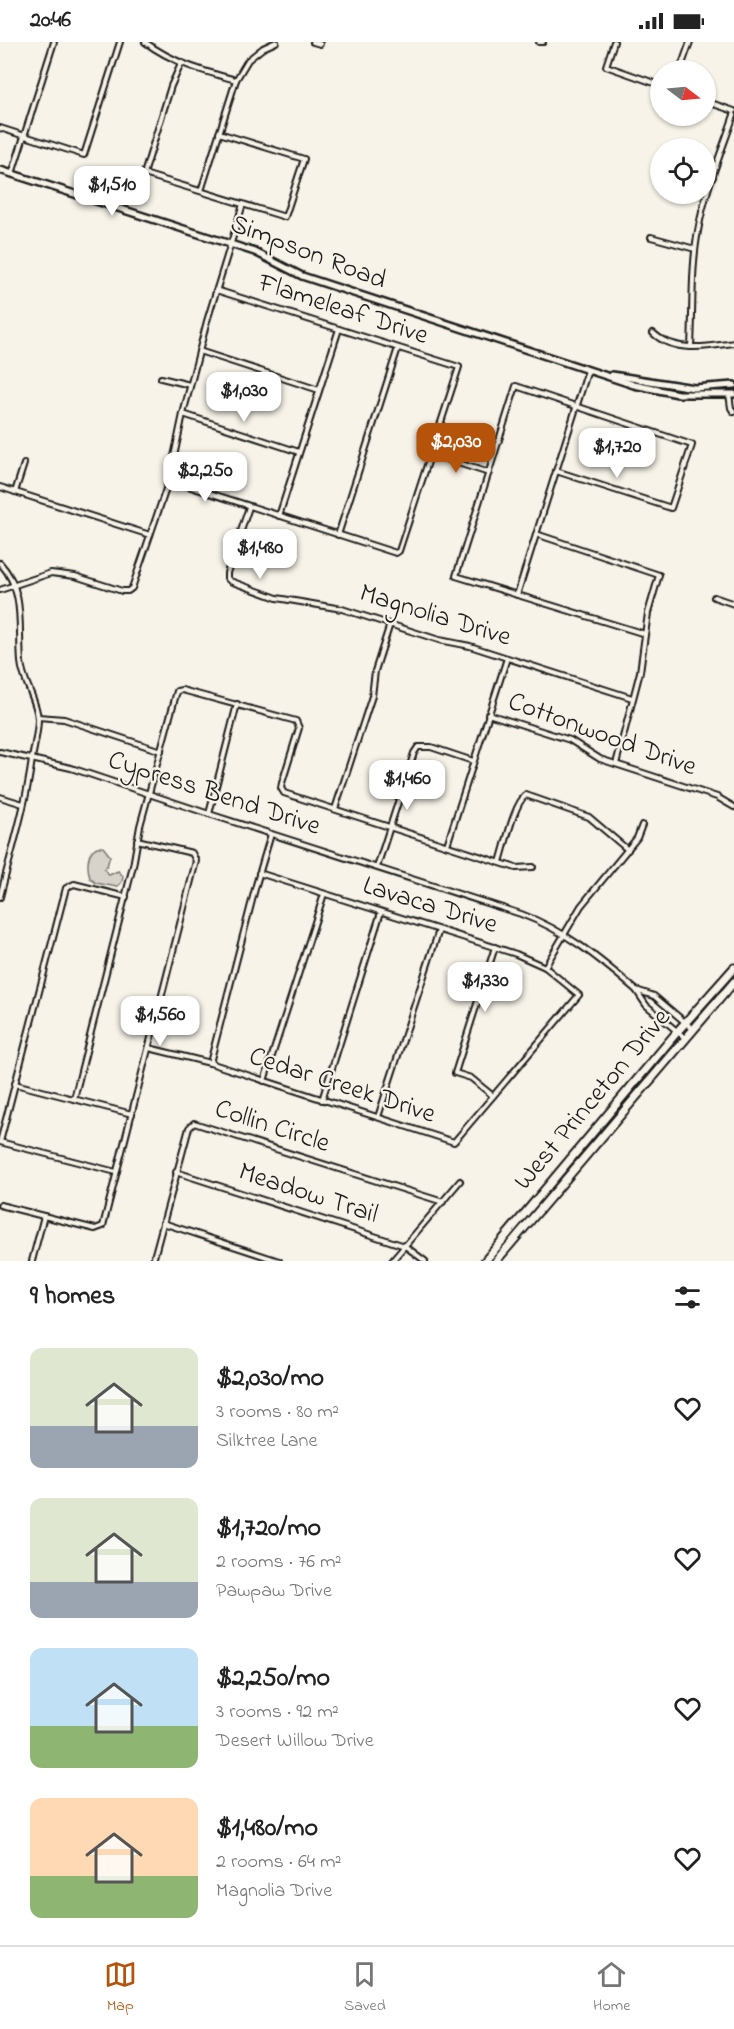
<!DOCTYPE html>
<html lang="en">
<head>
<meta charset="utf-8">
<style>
	:root { --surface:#fff; --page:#f2f2f2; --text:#222; --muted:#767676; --line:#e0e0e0; --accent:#b45309 }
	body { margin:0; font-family:"Indie Flower",sans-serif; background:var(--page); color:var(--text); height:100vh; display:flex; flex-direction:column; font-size:22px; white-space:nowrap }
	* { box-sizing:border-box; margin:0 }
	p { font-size:20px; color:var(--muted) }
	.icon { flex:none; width:33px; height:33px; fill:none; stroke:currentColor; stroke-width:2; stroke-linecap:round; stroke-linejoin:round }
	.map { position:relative; height:1219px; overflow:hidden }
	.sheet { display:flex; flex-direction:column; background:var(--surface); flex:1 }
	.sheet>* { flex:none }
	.needle { width:39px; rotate:106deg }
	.controls { position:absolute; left:650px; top:18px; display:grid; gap:12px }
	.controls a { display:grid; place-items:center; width:66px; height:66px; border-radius:50%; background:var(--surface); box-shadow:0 2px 4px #0004; font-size:30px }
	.price { position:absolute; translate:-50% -51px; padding:0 14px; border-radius:12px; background:#fff; color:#222; font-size:20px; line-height:39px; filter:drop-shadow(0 2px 3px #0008) }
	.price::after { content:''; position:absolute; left:50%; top:36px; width:18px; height:14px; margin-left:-9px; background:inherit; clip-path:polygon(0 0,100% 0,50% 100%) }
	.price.on { background:var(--accent); color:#fff }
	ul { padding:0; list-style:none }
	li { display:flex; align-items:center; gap:18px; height:150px; padding:0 30px }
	li span { display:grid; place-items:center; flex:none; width:168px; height:120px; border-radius:12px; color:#555 }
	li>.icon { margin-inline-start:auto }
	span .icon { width:72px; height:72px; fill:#fffc; stroke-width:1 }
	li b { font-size:26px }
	h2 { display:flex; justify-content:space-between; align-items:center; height:72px; padding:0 30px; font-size:26px }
	.status { display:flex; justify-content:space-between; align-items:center; height:42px; padding:0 30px; background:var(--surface); direction:ltr }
	.status svg { height:16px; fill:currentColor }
	.menu { display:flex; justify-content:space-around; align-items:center; height:84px; border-top:2px solid var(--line); background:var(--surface); font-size:16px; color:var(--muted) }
	.menu a { display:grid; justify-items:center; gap:3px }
	.menu .on { color:var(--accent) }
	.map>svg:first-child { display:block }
	.green { fill:#d7d3cb; stroke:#7a7874; stroke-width:1.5 }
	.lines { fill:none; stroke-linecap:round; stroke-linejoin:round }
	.minor-casing { stroke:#1c1c1c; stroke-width:8 }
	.tertiary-casing { stroke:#1c1c1c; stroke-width:10 }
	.trunk-casing { stroke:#1c1c1c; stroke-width:11 }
	.minor { stroke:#f7f3e8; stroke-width:4 }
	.tertiary { stroke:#f7f3e8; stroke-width:5 }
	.trunk { stroke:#f7f3e8; stroke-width:7 }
	.labels { text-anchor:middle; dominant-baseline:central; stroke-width:4.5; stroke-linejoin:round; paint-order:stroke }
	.street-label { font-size:27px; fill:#1c1c1c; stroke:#f7f3e8 }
</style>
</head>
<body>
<div class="status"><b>20:46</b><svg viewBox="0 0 49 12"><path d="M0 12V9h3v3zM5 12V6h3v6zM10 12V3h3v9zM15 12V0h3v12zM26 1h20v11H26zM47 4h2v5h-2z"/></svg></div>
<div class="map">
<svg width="734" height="1219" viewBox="0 0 734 1219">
	<rect width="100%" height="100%" fill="#f7f3e8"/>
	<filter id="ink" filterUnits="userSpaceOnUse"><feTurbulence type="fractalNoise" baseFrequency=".0167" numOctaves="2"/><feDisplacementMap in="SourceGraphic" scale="12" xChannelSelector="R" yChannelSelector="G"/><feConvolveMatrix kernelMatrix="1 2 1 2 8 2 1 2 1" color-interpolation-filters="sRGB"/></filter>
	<g filter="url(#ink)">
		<path class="green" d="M 97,805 L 103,805 L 110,814 L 107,824 L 104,827 L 109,833 L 118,829 L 123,834 L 122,840 L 117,845 L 96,841 L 90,836 C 87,826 86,810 97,805 Z"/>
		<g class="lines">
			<defs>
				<g id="minor">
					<path d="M 145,0 C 173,21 203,29 236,38"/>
					<path d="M 313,0 L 320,2"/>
					<path d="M 539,0 L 543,0"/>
					<path d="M 614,0 L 606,24 L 660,43"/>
					<path d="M 181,22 L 171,44 L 144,132 L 285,175 L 304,117 L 219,91"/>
					<path d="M 680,28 L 690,0"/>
					<path d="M 705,59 L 734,69"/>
					<path d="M 0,86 L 84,113 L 120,0"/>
					<path d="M 12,132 L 54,0"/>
					<path d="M 705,132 L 713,135"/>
					<path d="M 201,149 L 236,38 L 248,18 L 263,6 L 276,0"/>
					<path d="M 651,195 L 695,207"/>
					<path d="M 653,291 C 674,311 708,305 734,301"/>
					<path d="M 691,304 C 693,266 691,226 698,189 C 705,149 721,111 734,73"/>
					<path d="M 199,309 L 319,348"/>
					<path d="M 161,336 L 190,343"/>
					<path d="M 729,352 L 731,366 L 734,370"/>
					<path d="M 183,372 L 299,410"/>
					<path d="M 430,412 L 489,431"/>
					<path d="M 556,429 L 671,466 L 692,403 L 516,344 L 456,534 L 645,592"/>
					<path d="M 169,438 L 396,511 L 399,509 L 459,325 L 216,248"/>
					<path d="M 0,445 L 150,493"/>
					<path d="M 15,450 L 24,422"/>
					<path d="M 249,465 L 227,531 L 227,536 L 230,539 L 277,556 L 342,567 L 439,598 L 470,604 L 632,656"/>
					<path d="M 279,474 L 339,287"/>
					<path d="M 536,492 L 659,533 L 648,571 L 640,630 L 616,722"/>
					<path d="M 338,493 L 398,306"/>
					<path d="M 0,521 C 26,549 18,585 21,620 C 23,641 37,657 38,677 C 38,691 34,704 32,717 C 26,764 11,810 0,855"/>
					<path d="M 0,548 L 51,531 L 75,534 L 122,549 L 128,549 L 132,546 L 169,438 L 183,372 L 207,279 L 243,162"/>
					<path d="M 517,553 L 588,328"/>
					<path d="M 714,555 L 734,562"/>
					<path d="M 488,672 L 570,698 L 600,717 L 717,755 L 734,765"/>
					<path d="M 38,675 L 64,677 L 161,709"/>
					<path d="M 0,710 L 71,726 L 209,772 L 521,872 C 565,888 600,917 636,948"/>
					<path d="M 0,755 L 23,762"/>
					<path d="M 335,767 L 372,654 L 375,629 L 390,582"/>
					<path d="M 209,772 L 237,662"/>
					<path d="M 447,803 L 507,616"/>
					<path d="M 500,820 C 505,805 514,761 526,753 L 589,775 L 628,808"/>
					<path d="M 377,825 L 414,711 L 418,705 L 431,705 L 473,719"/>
					<path d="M 545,925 L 581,864 L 637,796 L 642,783"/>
					<path d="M 685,996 L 646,963 L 636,948 L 654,954 L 693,987"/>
					<path d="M 149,1006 L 210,1021 L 454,1100 L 579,953 L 545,925 L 516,912 L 259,831"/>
					<path d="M 210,1021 L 256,843 L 271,792"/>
					<path d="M 264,1039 L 324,852"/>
					<path d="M 15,1042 L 132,1072"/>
					<path d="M 493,1054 L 471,1036 L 455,1031 L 495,905"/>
					<path d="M 74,1057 L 133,824 L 140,784 L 177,649 L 182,648 L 296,679 L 299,686 L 282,741 L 281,746 L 284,751 L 516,826 L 533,825"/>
					<path d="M 322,1058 L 381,870"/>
					<path d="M 378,1075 L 439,888"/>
					<path d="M 116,1130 L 0,1100 L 66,846 L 74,842 L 126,855"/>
					<path d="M 176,1130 L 405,1204 L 425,1219"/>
					<path d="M 0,1163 L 95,1187 L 103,1184 L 196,819 L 192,811 L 137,798"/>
					<path d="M 163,1181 L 279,1219"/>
					<path d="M 32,1219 L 44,1174"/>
					<path d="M 153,1219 L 189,1086 L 194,1081 L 443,1160"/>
					<path d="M 392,1219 L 460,1139"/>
				</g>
				<g id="tertiary">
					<path d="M 0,128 L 255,210 L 302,234 L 634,343 L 678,352 L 734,352"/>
					<path d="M 612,333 L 694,346 L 734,343"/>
				</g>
				<g id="trunk">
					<path d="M 485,1219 L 677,990 L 734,926"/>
					<path d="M 496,1219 L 734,940"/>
				</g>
			</defs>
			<use href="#minor" class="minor-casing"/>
			<use href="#tertiary" class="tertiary-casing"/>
			<use href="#trunk" class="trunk-casing"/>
			<use href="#minor" class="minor"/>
			<use href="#tertiary" class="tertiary"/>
			<use href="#trunk" class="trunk"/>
		</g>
	</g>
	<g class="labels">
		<g class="street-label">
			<text transform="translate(308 211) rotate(21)">Simpson Road</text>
			<text transform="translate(343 268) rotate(18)">Flameleaf Drive</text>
			<text transform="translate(435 574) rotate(17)">Magnolia Drive</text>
			<text transform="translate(602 693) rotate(20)">Cottonwood Drive</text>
			<text transform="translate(214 752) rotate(18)">Cypress Bend Drive</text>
			<text transform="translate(430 864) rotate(17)">Lavaca Drive</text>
			<text transform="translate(342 1044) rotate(18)">Cedar Creek Drive</text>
			<text transform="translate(593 1058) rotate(-50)">West Princeton Drive</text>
			<text transform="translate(272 1085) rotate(18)">Collin Circle</text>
			<text transform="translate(308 1152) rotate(18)">Meadow Trail</text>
		</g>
	</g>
</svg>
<div class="controls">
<a><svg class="needle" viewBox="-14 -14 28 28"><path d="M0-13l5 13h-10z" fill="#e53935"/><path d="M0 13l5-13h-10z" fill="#767676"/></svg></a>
<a><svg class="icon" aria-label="locate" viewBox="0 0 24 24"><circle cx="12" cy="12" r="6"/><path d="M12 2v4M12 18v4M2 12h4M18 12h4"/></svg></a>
</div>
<b class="price" style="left:112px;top:175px">$1,510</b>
<b class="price" style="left:244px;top:381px">$1,030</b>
<b class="price on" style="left:456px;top:432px">$2,030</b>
<b class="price" style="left:617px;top:437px">$1,720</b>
<b class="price" style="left:205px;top:461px">$2,250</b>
<b class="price" style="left:260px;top:538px">$1,480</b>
<b class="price" style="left:407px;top:769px">$1,460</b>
<b class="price" style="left:485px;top:971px">$1,330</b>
<b class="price" style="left:160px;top:1005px">$1,560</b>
</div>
<section class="sheet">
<h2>9 homes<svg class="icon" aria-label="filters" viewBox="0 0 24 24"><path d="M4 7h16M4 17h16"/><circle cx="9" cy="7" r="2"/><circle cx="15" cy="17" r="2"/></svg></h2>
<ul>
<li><span style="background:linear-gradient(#dfe7d0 65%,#9aa5b1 0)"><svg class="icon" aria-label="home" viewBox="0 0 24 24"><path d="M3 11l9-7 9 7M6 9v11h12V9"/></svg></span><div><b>$2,030/mo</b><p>3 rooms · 80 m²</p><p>Silktree Lane</p></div><svg class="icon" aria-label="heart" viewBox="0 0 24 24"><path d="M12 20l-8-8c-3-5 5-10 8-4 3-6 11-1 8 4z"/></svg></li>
<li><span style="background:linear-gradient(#dfe7d0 70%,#9aa5b1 0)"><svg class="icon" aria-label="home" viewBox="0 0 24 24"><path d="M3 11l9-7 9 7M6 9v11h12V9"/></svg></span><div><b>$1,720/mo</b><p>2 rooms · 76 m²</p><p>Pawpaw Drive</p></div><svg class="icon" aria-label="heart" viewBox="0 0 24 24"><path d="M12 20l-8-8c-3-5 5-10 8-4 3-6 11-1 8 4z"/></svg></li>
<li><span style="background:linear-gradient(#bfe0f5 65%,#8fb573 0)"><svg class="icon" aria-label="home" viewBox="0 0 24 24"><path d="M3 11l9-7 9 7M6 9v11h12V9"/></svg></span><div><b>$2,250/mo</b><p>3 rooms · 92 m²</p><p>Desert Willow Drive</p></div><svg class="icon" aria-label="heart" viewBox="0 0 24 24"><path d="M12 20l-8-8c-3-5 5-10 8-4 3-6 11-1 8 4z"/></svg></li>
<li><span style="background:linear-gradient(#ffd9b3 65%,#8fb573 0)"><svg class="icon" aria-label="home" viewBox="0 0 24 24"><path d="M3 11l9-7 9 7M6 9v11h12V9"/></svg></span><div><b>$1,480/mo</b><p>2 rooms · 64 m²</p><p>Magnolia Drive</p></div><svg class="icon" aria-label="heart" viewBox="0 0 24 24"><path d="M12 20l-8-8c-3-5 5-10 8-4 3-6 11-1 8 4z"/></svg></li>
</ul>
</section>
<nav class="menu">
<a class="on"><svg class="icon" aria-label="map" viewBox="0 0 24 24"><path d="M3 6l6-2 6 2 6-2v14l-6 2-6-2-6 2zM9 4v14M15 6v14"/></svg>Map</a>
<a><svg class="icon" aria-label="saved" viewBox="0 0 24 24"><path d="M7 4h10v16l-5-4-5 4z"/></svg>Saved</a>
<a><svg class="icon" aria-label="home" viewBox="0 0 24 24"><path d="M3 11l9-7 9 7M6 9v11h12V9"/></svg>Home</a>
</nav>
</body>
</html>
